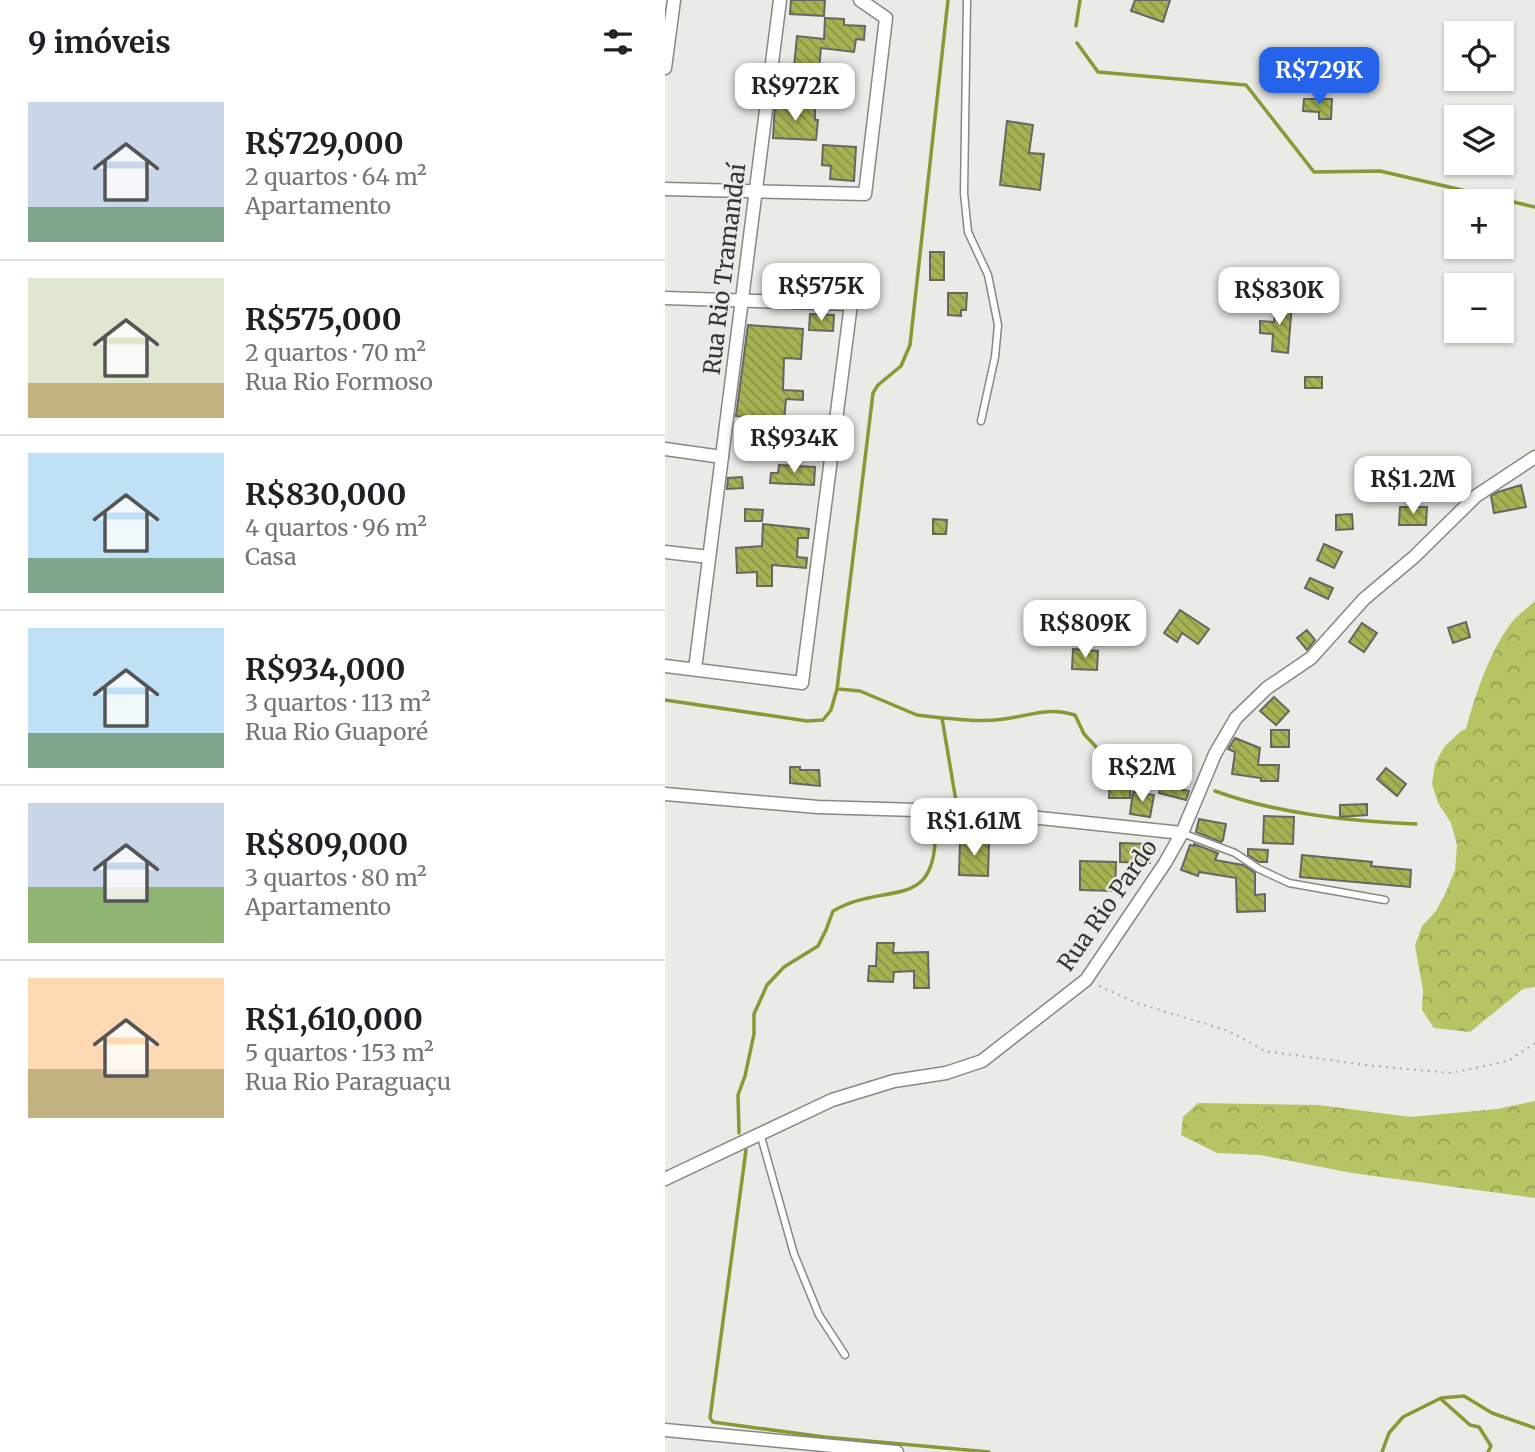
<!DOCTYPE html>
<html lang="pt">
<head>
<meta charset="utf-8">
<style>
	:root { --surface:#fff; --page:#f6f6f6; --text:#202124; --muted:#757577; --line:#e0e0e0; --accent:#2563eb }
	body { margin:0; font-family:Merriweather,serif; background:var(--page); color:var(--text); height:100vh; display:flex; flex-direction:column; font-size:26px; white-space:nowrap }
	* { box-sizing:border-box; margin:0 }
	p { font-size:23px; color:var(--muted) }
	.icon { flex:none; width:38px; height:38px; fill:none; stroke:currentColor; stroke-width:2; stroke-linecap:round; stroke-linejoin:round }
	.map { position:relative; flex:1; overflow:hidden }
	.sheet { display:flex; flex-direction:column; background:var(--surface); width:665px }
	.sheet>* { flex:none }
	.buttons { position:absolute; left:779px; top:21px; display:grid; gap:14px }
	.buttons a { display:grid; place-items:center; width:70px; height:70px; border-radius:0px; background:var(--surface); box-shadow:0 2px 5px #0004; font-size:35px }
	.price { position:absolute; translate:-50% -60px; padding:0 16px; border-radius:14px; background:#fff; color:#222; font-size:23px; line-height:46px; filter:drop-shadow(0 2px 4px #0008) }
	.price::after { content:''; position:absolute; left:50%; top:42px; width:21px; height:16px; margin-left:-10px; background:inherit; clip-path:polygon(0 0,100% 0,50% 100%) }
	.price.current { background:var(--accent); color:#fff }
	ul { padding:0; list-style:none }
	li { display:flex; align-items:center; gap:21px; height:175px; padding:0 28px }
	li+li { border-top:2px solid var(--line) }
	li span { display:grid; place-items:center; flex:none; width:196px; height:140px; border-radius:0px; color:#555 }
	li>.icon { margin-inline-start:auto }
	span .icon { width:84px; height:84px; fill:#fffc; stroke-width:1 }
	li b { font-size:30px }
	h2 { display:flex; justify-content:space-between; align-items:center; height:84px; padding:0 28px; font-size:30px }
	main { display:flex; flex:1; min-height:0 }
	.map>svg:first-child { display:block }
	.forest { fill:url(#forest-crowns) }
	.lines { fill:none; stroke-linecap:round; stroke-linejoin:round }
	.stream { stroke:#8b9634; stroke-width:3.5 }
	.building { fill:url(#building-back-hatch); stroke:#666663; stroke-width:2 }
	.service-casing { stroke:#878784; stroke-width:9 }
	.minor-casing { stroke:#878784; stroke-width:15 }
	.path { stroke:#acaca9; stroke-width:2; stroke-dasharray:2 5; stroke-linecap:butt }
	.service { stroke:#fff; stroke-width:6 }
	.minor { stroke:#fff; stroke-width:12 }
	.labels { text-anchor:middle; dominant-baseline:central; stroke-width:5; stroke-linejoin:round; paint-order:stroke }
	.street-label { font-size:23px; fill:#353534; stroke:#eaebe7 }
</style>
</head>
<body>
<main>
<section class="sheet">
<h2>9 imóveis<svg class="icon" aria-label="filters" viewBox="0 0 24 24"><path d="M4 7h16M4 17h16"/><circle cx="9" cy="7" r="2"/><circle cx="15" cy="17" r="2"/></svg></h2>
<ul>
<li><span style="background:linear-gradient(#c9d6e8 75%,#7fa58c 0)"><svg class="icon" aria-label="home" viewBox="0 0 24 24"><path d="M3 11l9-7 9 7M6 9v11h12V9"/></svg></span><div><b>R$729,000</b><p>2 quartos · 64 m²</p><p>Apartamento</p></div></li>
<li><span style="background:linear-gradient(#dfe7d0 75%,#c2b280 0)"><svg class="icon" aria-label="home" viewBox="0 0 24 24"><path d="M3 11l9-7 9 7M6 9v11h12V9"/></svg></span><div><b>R$575,000</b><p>2 quartos · 70 m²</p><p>Rua Rio Formoso</p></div></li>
<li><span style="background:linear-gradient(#bfe0f5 75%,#7fa58c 0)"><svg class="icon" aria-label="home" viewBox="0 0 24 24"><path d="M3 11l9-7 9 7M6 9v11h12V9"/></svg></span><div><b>R$830,000</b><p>4 quartos · 96 m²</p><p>Casa</p></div></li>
<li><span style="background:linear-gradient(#bfe0f5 75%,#7fa58c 0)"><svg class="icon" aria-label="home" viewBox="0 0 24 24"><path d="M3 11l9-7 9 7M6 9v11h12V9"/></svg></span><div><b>R$934,000</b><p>3 quartos · 113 m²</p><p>Rua Rio Guaporé</p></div></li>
<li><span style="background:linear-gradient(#c9d6e8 60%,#8fb573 0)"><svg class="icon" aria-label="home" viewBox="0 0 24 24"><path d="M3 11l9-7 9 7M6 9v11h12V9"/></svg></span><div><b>R$809,000</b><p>3 quartos · 80 m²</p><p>Apartamento</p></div></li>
<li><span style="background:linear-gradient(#ffd9b3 65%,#c2b280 0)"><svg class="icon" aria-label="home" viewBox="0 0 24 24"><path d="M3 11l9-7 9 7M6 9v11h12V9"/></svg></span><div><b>R$1,610,000</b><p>5 quartos · 153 m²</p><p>Rua Rio Paraguaçu</p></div></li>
</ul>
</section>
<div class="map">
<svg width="870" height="1452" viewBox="0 0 870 1452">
	<defs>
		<pattern id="forest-crowns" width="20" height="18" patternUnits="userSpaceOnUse" patternTransform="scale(1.75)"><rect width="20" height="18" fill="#b7c464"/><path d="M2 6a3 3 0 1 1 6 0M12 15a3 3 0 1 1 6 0" fill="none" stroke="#96a053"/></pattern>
		<pattern id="building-back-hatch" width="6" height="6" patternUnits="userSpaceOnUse" patternTransform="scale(1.75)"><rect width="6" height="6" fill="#a7b353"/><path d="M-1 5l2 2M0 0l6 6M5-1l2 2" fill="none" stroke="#899246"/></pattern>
	</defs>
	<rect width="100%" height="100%" fill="#eaebe7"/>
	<g class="forest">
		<path d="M 870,601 L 870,987 L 858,989 L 805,1032 L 769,1028 L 757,1010 L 758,990 L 750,946 L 757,926 L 771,911 L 781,892 L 790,870 L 792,845 L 786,823 L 773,803 L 767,784 L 770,764 L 779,747 L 796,731 L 801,729 C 811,693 824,653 846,623 C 853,615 862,608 870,601 Z"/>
		<path d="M 870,1101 L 870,1198 L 687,1173 L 595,1155 L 552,1153 L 516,1135 L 518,1117 L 533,1103 L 654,1105 L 745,1117 L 832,1109 Z"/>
	</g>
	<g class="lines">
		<g class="stream">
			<path d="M 411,26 L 415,0"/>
			<path d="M 412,43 L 433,72 L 581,85 L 649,172 L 715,171 L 870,207"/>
			<path d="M 173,689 L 195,691 L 252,715 L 277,718 L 291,801"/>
			<path d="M 0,700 L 142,721 L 158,720 L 166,710 L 172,689 L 208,393 L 213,385 L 236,366 L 245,345 L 283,0"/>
			<path d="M 277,718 C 298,720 318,722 339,719 C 368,715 381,707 410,715 L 419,734 L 433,749 L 474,754 L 495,768"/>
			<path d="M 550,791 C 613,814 684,821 751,824"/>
			<path d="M 74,1133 L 73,1095 L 80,1076 L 89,1034 L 89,1014 L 102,985 L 119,967 L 153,946 L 161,930 L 168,911 C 223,879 276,917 270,818"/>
			<path d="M 81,1150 L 45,1418 L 48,1422 L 159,1437 L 324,1452"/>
			<path d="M 777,1400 L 805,1425 L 814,1427 L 826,1446 L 823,1452"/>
			<path d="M 717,1452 L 724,1433 L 738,1417 L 776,1398 L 799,1396 L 827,1413 L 870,1428"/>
		</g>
	</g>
	<g class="building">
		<path d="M 126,0 L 160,0 L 159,16 L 125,14 Z"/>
		<path d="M 470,0 L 505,0 L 498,22 L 466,11 Z"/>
		<path d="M 160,18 L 179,19 L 179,25 L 200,26 L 199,40 L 191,39 L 189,52 L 156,48 L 153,79 L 128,77 L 132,36 L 159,39 Z"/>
		<path d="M 157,80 L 170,82 L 167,102 L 154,101 Z"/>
		<path d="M 639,99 L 667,99 L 666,119 L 654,119 L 654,112 L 638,111 Z"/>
		<path d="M 110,105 L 150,108 L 150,120 L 153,120 L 151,140 L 108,138 Z"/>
		<path d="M 342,121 L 368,125 L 364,153 L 379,154 L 375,190 L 335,185 Z"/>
		<path d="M 158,145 L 191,147 L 189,181 L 165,179 L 166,166 L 157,165 Z"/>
		<rect x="265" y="252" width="14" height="28"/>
		<path d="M 617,280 L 617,289 L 594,290 L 594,281 Z"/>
		<path d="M 283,293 L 302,293 L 301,310 L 296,310 L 296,316 L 283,315 Z"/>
		<path d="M 611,302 L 627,303 L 623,353 L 607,351 L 608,334 L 595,333 L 595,321 L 609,322 Z"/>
		<path d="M 145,314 L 169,315 L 168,331 L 144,330 Z"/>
		<path d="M 83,325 L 138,329 L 136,359 L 119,358 L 118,390 L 138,391 L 138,400 L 121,399 L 119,421 L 71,416 Z"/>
		<rect x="640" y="377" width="17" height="11"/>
		<rect x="113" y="422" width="20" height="20"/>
		<path d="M 114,465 L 150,467 L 149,485 L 105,483 L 106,473 L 113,473 Z"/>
		<path d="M 77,477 L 78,488 L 62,489 L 63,478 Z"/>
		<path d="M 856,485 L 861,507 L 829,513 L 826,496 L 833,492 Z"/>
		<path d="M 735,507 L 762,507 L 761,525 L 734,525 Z"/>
		<path d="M 80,509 L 98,510 L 97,521 L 80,521 Z"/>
		<path d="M 687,514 L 688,529 L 671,530 L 671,515 Z"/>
		<path d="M 268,519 L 282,520 L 281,534 L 268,534 Z"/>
		<path d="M 98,524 L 144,529 L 143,538 L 133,538 L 132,557 L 142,558 L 141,568 L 107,565 L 107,586 L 92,586 L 92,572 L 72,573 L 71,548 L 97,546 Z"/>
		<path d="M 659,544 L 677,552 L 669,568 L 652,560 Z"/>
		<path d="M 645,578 L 668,588 L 663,599 L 640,588 Z"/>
		<path d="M 515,610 L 544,629 L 533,644 L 517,633 L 512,642 L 499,633 Z"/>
		<path d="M 801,622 L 805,637 L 788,643 L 783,628 Z"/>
		<path d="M 697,623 L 712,633 L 699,652 L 684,642 Z"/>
		<path d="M 642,630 L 650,640 L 642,650 L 632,638 Z"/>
		<path d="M 408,649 L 433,651 L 432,670 L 407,669 Z"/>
		<path d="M 609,697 L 624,711 L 611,725 L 595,711 Z"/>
		<rect x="606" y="730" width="18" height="17"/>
		<path d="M 570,738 L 595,748 L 593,765 L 614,765 L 613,781 L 596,781 L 596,778 L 567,774 L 570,752 L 563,749 Z"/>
		<path d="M 125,767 L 135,767 L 135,770 L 154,770 L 155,786 L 125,783 Z"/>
		<path d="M 721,768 L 741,784 L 732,796 L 712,779 Z"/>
		<path d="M 499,774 L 517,778 L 514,789 L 524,791 L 521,800 L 494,793 Z"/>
		<path d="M 445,776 L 465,776 L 465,798 L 444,798 Z"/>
		<path d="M 468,792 L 489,795 L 485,817 L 465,814 Z"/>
		<path d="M 702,804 L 702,815 L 675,817 L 675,805 Z"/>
		<path d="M 599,816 L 629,817 L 628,844 L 598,843 Z"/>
		<path d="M 534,819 L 561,824 L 558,840 L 556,842 L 531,832 Z"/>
		<path d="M 295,841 L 324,842 L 323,876 L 294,875 Z"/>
		<path d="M 455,843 L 486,844 L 485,863 L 455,862 Z"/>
		<path d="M 529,844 L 553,853 L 550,860 L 578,865 L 590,873 L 590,895 L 600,894 L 600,911 L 572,912 L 571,878 L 534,872 L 533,876 L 516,870 L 525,845 L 529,846 Z"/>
		<path d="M 583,849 L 603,850 L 602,862 L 594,862 L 583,855 Z"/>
		<path d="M 637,855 L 707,862 L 706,866 L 746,870 L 745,887 L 635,877 Z"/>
		<path d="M 415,861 L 451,862 L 450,891 L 415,890 Z"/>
		<path d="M 212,943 L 229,943 L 228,953 L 263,952 L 264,988 L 249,988 L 249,971 L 229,972 L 228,982 L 203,981 L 204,966 L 211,966 Z"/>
	</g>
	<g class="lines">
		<defs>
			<g id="service">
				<path d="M 302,0 L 299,193 L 303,232 L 323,275 L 333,325 L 330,357 L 316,421"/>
				<path d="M 517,833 L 570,853 L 594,869 L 624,883 L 720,900"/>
				<path d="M 95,1133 L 129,1254 L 154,1315 L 180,1355"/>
			</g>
			<g id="minor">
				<path d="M 0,68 L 9,0"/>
				<path d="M 0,189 L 200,194 L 221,18 L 195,0"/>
				<path d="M 0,298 L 186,304 L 137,683 L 0,666"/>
				<path d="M 0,449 L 57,457"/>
				<path d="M 0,552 L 44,557"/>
				<path d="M 30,669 L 115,0"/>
				<path d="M 0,794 L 153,807 L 317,812 L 517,833"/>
				<path d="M 0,1179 L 167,1100 L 229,1081 L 281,1073 L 317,1061 L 421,980 L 500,863 L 517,833 L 550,754 L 571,718 L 602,688 L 646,658 L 699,599 L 749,557 L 811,496 L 870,457"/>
				<path d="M 0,1430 L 232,1452"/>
			</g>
		</defs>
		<use href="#service" class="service-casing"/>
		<use href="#minor" class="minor-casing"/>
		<path class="path" d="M 434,986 L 472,1003 L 564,1031 L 600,1051 L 700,1065 L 786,1073 L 843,1061 L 870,1043"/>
		<use href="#service" class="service"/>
		<use href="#minor" class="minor"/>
	</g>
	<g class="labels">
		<g class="street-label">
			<text transform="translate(59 269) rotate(-83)">Rua Rio Tramandaí</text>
			<text transform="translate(442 905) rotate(-55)">Rua Rio Pardo</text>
		</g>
	</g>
</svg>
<div class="buttons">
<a><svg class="icon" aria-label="locate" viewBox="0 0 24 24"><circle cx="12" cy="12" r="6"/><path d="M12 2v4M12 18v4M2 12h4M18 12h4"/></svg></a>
<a><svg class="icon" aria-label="layers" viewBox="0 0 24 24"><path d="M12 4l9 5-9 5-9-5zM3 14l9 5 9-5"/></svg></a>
<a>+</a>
<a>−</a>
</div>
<b class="price current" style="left:654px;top:107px">R$729K</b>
<b class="price" style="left:130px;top:123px">R$972K</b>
<b class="price" style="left:156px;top:323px">R$575K</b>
<b class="price" style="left:614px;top:327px">R$830K</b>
<b class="price" style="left:129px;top:475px">R$934K</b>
<b class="price" style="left:748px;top:516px">R$1.2M</b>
<b class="price" style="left:420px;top:660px">R$809K</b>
<b class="price" style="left:477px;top:804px">R$2M</b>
<b class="price" style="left:309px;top:858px">R$1.61M</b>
</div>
</main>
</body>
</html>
